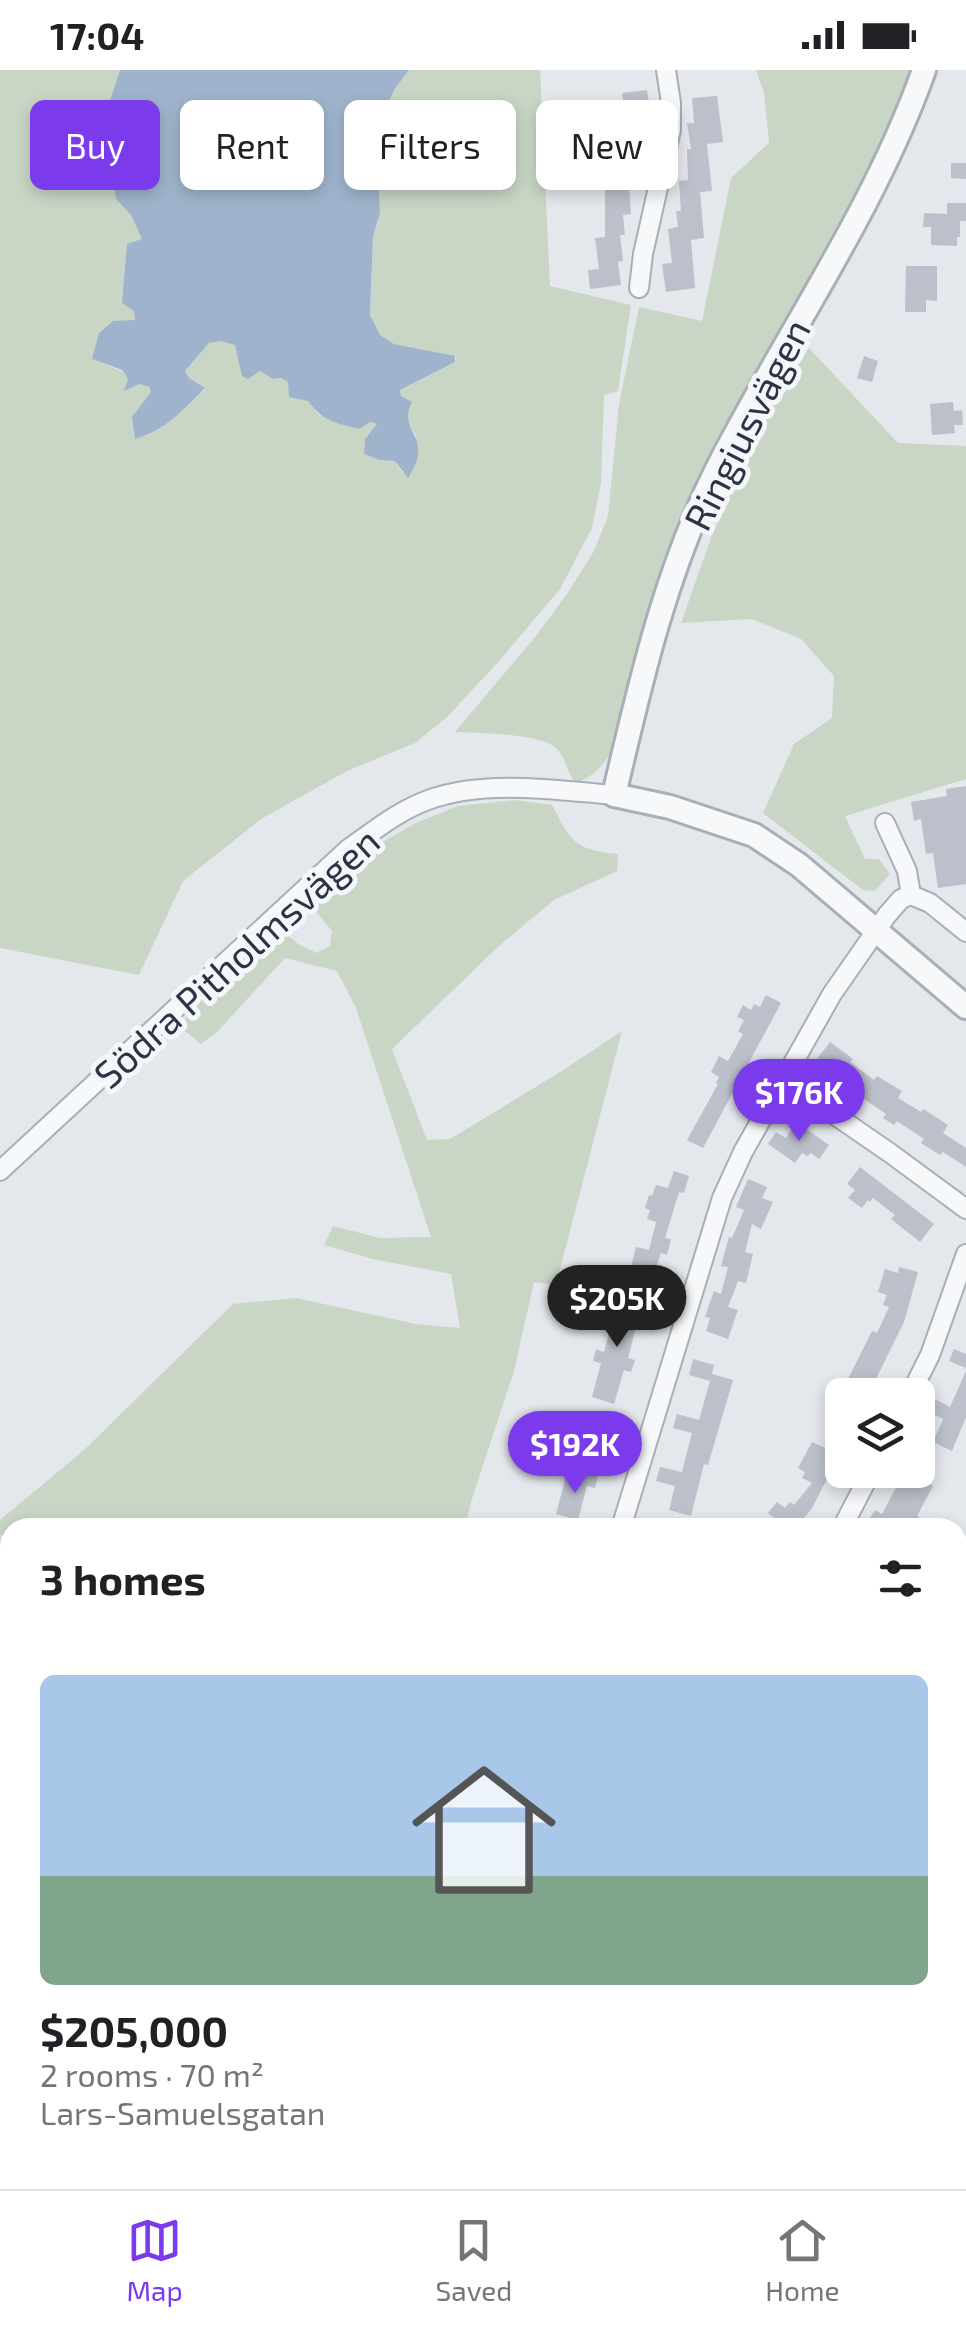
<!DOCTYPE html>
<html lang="en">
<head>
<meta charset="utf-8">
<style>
	:root { --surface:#fff; --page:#f6f6f6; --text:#202124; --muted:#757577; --line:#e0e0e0; --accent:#7c3aed }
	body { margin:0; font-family:"Exo 2",sans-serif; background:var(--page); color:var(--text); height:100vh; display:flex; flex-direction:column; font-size:38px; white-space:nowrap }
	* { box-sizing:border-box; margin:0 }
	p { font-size:32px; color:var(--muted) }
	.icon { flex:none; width:55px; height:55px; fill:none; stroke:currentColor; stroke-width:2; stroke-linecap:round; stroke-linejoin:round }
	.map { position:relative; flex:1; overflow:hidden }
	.panel { position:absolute; left:0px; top:1448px; width:968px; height:672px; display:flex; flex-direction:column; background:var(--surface); border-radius:30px 30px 0 0; box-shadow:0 5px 15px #0003 }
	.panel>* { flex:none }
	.hud { position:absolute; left:30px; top:30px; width:908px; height:90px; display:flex; gap:20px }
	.fabs { position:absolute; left:825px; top:1308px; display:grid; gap:20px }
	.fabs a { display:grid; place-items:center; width:110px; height:110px; border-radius:15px; background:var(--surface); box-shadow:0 5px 15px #0003; font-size:50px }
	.price { position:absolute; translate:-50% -85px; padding:0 22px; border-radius:35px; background:var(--accent); color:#fff; font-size:32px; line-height:65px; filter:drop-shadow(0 2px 5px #0008) }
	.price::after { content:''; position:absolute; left:50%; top:60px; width:30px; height:22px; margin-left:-15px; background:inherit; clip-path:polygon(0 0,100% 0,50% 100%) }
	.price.selected { background:#222; color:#fff }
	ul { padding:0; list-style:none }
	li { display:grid; align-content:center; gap:20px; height:530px; padding:0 40px }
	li+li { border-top:2px solid var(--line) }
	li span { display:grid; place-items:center; height:310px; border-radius:15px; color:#555 }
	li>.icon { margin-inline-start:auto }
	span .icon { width:180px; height:180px; fill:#fffc; stroke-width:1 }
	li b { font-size:42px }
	h2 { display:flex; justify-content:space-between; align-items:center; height:120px; padding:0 40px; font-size:42px }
	.pill { padding:0 35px; border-radius:15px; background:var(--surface); box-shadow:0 5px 15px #0003; font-size:35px; line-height:90px }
	.pill.selected { background:var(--accent); color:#fff }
	.status { display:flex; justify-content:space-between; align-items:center; height:70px; padding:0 50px; background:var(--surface); direction:ltr }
	.status svg { height:28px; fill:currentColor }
	.dock { display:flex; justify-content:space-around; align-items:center; height:140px; border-top:2px solid var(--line); background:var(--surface); font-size:28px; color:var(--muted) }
	.dock a { display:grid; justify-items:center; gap:5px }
	.dock .selected { color:var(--accent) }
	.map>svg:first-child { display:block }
	.green { fill:#c9d6c5 }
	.water { fill:#9fb4cc }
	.building { fill:#bbc0ca }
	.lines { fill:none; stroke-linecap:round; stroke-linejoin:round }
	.minor-casing { stroke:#a9aeb7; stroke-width:22 }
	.tertiary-casing { stroke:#a9aeb7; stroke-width:28 }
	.minor { stroke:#f7f8fa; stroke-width:18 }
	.tertiary { stroke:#f7f8fa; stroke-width:22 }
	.labels { text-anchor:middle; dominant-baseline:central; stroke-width:10; stroke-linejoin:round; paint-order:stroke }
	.street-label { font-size:38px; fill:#2b3445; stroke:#f4f6f9 }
</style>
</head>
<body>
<div class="status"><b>17:04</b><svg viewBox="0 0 49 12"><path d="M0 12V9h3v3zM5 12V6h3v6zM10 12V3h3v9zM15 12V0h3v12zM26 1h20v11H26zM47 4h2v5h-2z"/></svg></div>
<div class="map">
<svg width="966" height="2119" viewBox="0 0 966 2119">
	<rect width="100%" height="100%" fill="#e4e7ec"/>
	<g class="green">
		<path d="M 0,0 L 120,0 L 109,33 L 104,84 L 112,106 L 116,129 L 131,145 L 143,169 L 127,175 L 124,221 L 134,241 L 135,251 L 92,289 L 122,301 L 128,309 L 125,319 L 139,314 L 149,317 L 151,322 L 135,369 C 165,361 183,340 205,319 L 188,308 L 185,301 L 209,273 L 221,271 L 235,275 L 240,292 L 252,305 L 260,301 L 273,309 L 281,308 L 288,312 L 308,331 L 319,345 L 378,354 L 380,390 L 395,391 L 403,403 L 416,365 L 407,352 L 400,320 L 455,292 L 456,287 L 394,274 L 380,266 L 370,245 L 373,166 L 380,143 L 379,119 L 367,100 L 365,88 L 394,20 L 409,0 L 540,0 L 550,216 L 631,235 L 618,321 L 604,325 L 601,413 L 592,458 L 560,519 L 500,590 L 447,647 L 415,673 L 347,701 L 261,749 L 183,811 L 139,905 L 0,878 Z"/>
		<path d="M 756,0 L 913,0 L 854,135 L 744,322 L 687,436 L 653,525 L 616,670 C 607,692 598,704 576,713 C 567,704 567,689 557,679 C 541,663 478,663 455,662 L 535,567 L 567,524 L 594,481 L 608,446 L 619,334 L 639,237 L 702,251 L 731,108 L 769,73 L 764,23 Z"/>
		<path d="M 809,278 L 898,373 L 966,376 L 966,709 L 845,746 L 865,789 L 879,789 L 890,804 L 875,821 L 863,820 L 763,743 L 794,674 L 832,648 L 834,606 L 801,569 L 752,549 L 681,553 L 712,465 L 765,349 Z"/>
		<path d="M 514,730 L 552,735 C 571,772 575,780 618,784 L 617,801 L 554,830 L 501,874 L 392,979 L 427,1070 L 450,1069 L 554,1006 L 622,961 L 556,1215 L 534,1212 L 514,1301 L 471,1432 L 465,1457 L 10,1458 L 10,1466 L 0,1465 L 0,1450 L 83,1381 L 233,1234 L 296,1228 L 416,1254 L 460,1258 L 451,1204 L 373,1189 L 324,1175 L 333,1156 L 380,1168 L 431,1167 L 356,938 L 337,901 L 285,888 L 218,961 L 201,974 L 185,961 L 187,940 L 222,911 L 258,873 L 284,862 L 298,874 L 317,883 L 330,876 L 332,861 L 314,839 L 316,824 L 356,787 L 416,753 L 458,736 Z"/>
		<path d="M 0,1479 L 10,1481 L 10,2110 L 327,2110 L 324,2119 L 0,2119 Z"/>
		<path d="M 958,1829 L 966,1834 L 966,2119 L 718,2119 L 722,2110 L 958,2110 Z"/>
	</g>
	<path class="water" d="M 120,0 L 409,0 L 394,20 L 365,88 L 367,100 L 379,119 L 380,143 L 373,166 L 370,245 L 380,265 L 394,274 L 455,286 L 455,292 L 400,320 L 401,326 L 412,332 C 396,363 436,365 408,408 L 395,391 L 380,390 L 364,384 L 365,369 L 377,354 L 370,352 L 359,359 C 334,352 324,352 308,331 L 289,327 L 288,312 L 281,308 L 273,309 L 260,301 L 248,309 L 242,306 L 235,275 L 221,271 L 209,273 L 185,301 L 189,308 L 205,318 C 184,339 165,361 135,369 L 132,347 L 151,322 L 149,317 L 139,314 L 124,321 L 128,309 L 122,300 L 92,289 L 99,263 L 113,251 L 135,250 L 134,241 L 122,233 L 127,174 L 142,169 L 131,145 L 116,129 L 112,106 L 104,84 L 109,33 Z"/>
	<g class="building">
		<path d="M 647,20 L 651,45 L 646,46 L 647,56 L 642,57 L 643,67 L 638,68 L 641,93 L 617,97 L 614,71 L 623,70 L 622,62 L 628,61 L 622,23 Z"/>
		<path d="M 717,26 L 723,72 L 707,74 L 712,121 L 700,122 L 704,168 L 691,170 L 695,218 L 666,222 L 662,194 L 672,193 L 668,159 L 678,157 L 676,141 L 681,141 L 679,111 L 688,110 L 687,79 L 691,79 L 687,53 L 694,53 L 692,28 Z"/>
		<path d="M 951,93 L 966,93 L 966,109 L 951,108 Z"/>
		<path d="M 614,117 L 629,117 L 631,144 L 623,145 L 625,165 L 620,165 L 623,191 L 618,192 L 621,215 L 590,219 L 588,200 L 599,199 L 595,168 L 605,167 L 605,118 Z"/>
		<path d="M 947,133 L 966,133 L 966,151 L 960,151 L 960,167 L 957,167 L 957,176 L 931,175 L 931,157 L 923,157 L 924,143 L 947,144 Z"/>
		<path d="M 906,196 L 937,196 L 937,231 L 926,230 L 926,242 L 905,242 Z"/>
		<path d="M 864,286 L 878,291 L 872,312 L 857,308 Z"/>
		<path d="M 953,332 L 954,341 L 962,340 L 963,355 L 954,355 L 955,363 L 932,365 L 930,334 Z"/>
		<path d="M 966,716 L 966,814 L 938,818 L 933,783 L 926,784 L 921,749 L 914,751 L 911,732 L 947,726 L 946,719 Z"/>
		<path d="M 766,925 L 781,933 L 703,1078 L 687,1070 L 718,1014 L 716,1013 L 719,1007 L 711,1002 L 719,986 L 728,991 L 743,964 L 738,961 L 744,950 L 737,947 L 743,935 L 751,940 L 754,934 L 760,937 Z"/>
		<path d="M 830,972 L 853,989 L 850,992 L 874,1010 L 877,1006 L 902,1021 L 898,1028 L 921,1042 L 923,1039 L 948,1055 L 943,1063 L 966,1078 L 966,1097 L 943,1082 L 940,1085 L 921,1073 L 924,1069 L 897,1051 L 894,1055 L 883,1048 L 886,1044 L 813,994 Z"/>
		<path d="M 796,1052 L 829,1075 L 819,1089 L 811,1083 L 808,1086 L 802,1083 L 795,1093 L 768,1074 L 776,1062 L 786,1068 Z"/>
		<path d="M 860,1097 L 934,1154 L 920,1172 L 891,1149 L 895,1145 L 873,1128 L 870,1132 L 868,1130 L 862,1138 L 848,1128 L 855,1120 L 847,1114 Z"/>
		<path d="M 674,1101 L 689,1106 L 684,1123 L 679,1122 L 665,1168 L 671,1169 L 667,1185 L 661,1183 L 649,1217 L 627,1212 L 636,1177 L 649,1180 L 656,1152 L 647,1149 L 650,1140 L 645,1138 L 649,1125 L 652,1126 L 656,1115 L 668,1118 Z"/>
		<path d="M 748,1109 L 767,1117 L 762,1128 L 773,1132 L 761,1159 L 752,1154 L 745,1182 L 753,1184 L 746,1213 L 738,1211 L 728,1237 L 738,1240 L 728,1269 L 706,1261 L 710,1248 L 705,1247 L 714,1221 L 721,1224 L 728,1197 L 721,1196 L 729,1167 L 732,1168 L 744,1140 L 736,1137 Z"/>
		<path d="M 899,1197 L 918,1202 L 904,1252 L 868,1325 L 840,1325 L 872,1261 L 877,1263 L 889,1237 L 883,1235 L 887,1225 L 878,1222 L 885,1199 L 898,1203 Z"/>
		<path d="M 636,1228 L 651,1232 L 648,1244 L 636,1241 L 640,1242 L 628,1288 L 635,1290 L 631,1302 L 624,1300 L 614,1334 L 592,1327 L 601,1293 L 593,1291 L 596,1279 L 604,1282 L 610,1260 L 605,1258 L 609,1244 L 614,1245 L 616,1236 L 632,1240 Z"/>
		<path d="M 954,1279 L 966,1284 L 966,1298 L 949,1291 Z"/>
		<path d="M 693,1289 L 714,1295 L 710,1311 L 689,1305 Z"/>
		<path d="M 966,1301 L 966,1347 L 952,1381 L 933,1372 L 943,1349 L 923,1339 L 929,1326 L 950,1337 Z"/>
		<path d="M 712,1304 L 733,1310 L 708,1395 L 704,1394 L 691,1446 L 669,1440 L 675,1416 L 656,1411 L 660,1397 L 682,1402 L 692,1363 L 673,1358 L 677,1344 L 699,1350 Z"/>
		<path d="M 582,1351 L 605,1357 L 595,1392 L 573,1386 Z"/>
		<path d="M 812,1372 L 840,1384 L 812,1438 L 796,1458 L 768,1458 L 775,1449 L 768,1443 L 777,1432 L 785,1438 L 790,1432 L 794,1435 L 812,1413 L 802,1408 L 805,1402 L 798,1398 Z"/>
		<path d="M 583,1401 L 598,1404 L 595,1418 L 587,1416 L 578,1450 L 556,1444 L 565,1410 L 580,1414 Z"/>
		<path d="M 905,1401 L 933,1416 L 917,1446 L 937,1458 L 876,1458 L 868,1451 L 875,1440 L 882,1444 Z"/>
	</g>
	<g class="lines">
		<defs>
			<g id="minor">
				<path d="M 639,218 L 643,184 L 671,60 L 671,33 L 666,0"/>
				<path d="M 885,753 L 907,801 L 911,825"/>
				<path d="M 784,1010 L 890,1083 L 966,1139"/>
				<path d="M 0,1101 L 348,779 C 374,761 398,741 428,730 C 483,709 557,720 614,725"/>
				<path d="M 910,1325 L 930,1285 L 966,1184"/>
				<path d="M 621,1458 L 722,1128 L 743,1082 L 832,924 L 887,845 L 901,829 L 911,825 L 930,833 L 966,862"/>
				<path d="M 842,1458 L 872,1400"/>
				<path d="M 958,1681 L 966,1666"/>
				<path d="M 958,1728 L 966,1736"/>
				<path d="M 419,2119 L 422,2110"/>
			</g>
			<path id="tertiary" d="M 924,0 C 874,141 785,266 717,399 C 665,502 640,614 614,725 L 670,737 L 754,765 L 799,795 L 966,937"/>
		</defs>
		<use href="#minor" class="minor-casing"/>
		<use href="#tertiary" class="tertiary-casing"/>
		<use href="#minor" class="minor"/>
		<use href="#tertiary" class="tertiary"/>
	</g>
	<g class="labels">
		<g class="street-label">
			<text transform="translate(746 354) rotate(-63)">Ringiusvägen</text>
			<text transform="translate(236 887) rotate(-42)">Södra Pitholmsvägen</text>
		</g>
	</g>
</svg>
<div class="fabs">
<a><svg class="icon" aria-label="layers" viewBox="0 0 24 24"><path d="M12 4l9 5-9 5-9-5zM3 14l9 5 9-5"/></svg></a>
</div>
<b class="price" style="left:799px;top:1074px">$176K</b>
<b class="price selected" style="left:617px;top:1280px">$205K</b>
<b class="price" style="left:575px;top:1426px">$192K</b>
<div class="hud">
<a class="pill selected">Buy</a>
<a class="pill">Rent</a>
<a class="pill">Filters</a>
<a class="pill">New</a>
</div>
<section class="panel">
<h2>3 homes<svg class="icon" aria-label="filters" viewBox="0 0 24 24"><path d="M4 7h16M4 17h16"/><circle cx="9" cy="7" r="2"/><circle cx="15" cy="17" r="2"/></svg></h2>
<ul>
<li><span style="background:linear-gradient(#a9c7e8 65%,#7fa58c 0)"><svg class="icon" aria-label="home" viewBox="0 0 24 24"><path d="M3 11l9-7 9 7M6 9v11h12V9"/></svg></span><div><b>$205,000</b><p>2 rooms · 70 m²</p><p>Lars-Samuelsgatan</p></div></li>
</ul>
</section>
</div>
<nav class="dock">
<a class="selected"><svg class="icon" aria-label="map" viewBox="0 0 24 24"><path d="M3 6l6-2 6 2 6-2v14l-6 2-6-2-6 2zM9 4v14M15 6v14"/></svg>Map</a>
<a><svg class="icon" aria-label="saved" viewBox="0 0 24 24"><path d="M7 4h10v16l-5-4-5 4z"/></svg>Saved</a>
<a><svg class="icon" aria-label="home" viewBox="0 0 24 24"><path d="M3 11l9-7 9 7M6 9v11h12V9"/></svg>Home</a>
</nav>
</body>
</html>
